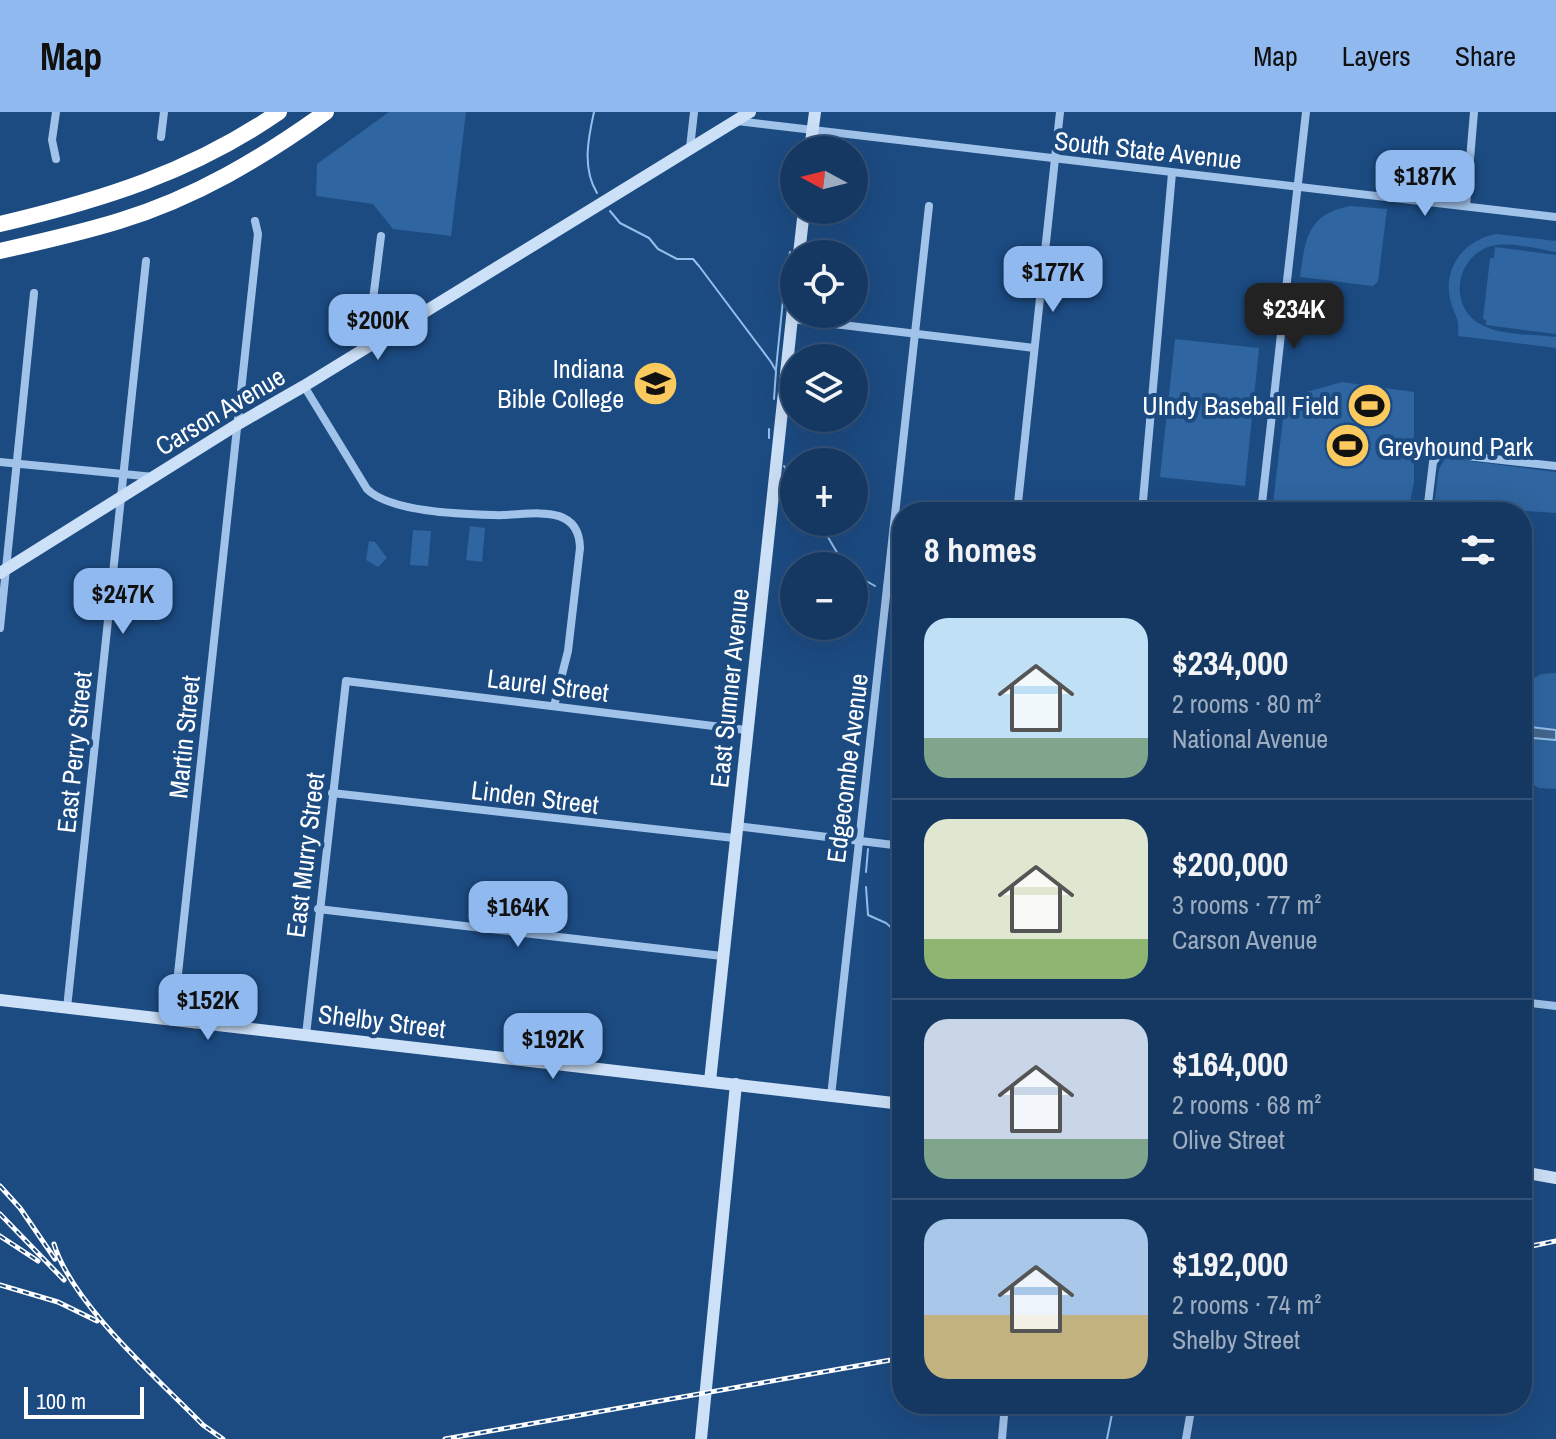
<!DOCTYPE html>
<html lang="en">
<head>
<meta charset="utf-8">
<style>
	:root { --surface:#153862; --page:#1e3f68; --text:#f1f3f6; --muted:#9dacbe; --line:#345277; --accent:#90b9f0 }
	body { margin:0; font-family:"Archivo Narrow",sans-serif; background:var(--page); color:var(--text); height:100vh; display:flex; flex-direction:column; font-size:30px; white-space:nowrap }
	* { box-sizing:border-box; margin:0 }
	p { font-size:26px; color:var(--muted) }
	.icon { flex:none; width:44px; height:44px; fill:none; stroke:currentColor; stroke-width:2; stroke-linecap:round; stroke-linejoin:round }
	.map { position:relative; flex:1; overflow:hidden }
	.details { position:absolute; left:892px; top:390px; width:640px; height:912px; display:flex; flex-direction:column; background:var(--surface); border-radius:32px; box-shadow:0 8px 32px #0002,0 0 0 2px var(--line) }
	.details>* { flex:none }
	.needle { width:52px; rotate:277deg }
	.controls { position:absolute; left:780px; top:24px; display:grid; gap:16px }
	.controls a { display:grid; place-items:center; width:88px; height:88px; border-radius:50%; background:var(--surface); box-shadow:0 8px 32px #0002,0 0 0 2px var(--line); font-size:40px }
	.scale { position:absolute; left:24px; bottom:20px; width:120px; box-sizing:border-box; padding-left:8px; border:4px solid #fff; border-top:0; font-size:22px; line-height:28px; white-space:nowrap; color:#fff; -webkit-text-stroke:6px #1c4b82; paint-order:stroke }
	.price { position:absolute; translate:-50% -68px; padding:0 18px; border-radius:16px; background:var(--accent); color:#111; font-size:26px; line-height:52px; filter:drop-shadow(0 2px 4px #0008) }
	.price::after { content:''; position:absolute; left:50%; top:48px; width:24px; height:18px; margin-left:-12px; background:inherit; clip-path:polygon(0 0,100% 0,50% 100%) }
	.price.current { background:#222; color:#fff }
	ul { padding:0; list-style:none }
	li { display:flex; align-items:center; gap:24px; height:200px; padding:0 32px }
	li+li { border-top:2px solid var(--line) }
	li span { display:grid; place-items:center; flex:none; width:224px; height:160px; border-radius:24px; color:#555 }
	li>.icon { margin-inline-start:auto }
	span .icon { width:96px; height:96px; fill:#fffc; stroke-width:1 }
	li b { font-size:34px }
	h2 { display:flex; justify-content:space-between; align-items:center; height:96px; padding:0 32px; font-size:34px }
	header { display:flex; align-items:center; gap:48px; box-sizing:border-box; height:112px; padding:0 40px; background:var(--accent); color:#111 }
	header strong { font-size:38px }
	nav { display:flex; gap:44px; margin-inline-start:auto; font-size:28px }
	.map>svg:first-child { display:block }
	.green { fill:#2f65a0 }
	.water { fill:#44668e; stroke:#94bfec; stroke-width:2 }
	.lines { fill:none; stroke-linecap:round; stroke-linejoin:round }
	.stream { stroke:#94bfec; stroke-width:2 }
	.street { stroke:#a1c3ea; stroke-width:8 }
	.secondary { stroke:#cce0f7; stroke-width:12 }
	.highway { stroke:#fff; stroke-width:16 }
	.rail-casing { stroke:#fff; stroke-width:5 }
	.rail { stroke:#1c4b82; stroke-width:2; stroke-dasharray:6; stroke-linecap:butt }
	.labels { text-anchor:middle; dominant-baseline:central; stroke-width:8; stroke-linejoin:round; paint-order:stroke }
	.street-label { font-size:26px; fill:#fff; stroke:#1c4b82 }
	.poi-label { font-size:26px; fill:#fff; stroke:#1c4b82; text-anchor:end }
</style>
</head>
<body>
<header>
<strong>Map</strong>
<nav><a>Map</a><a>Layers</a><a>Share</a></nav>
</header>
<div class="map">
<svg width="1556" height="1327" viewBox="0 0 1556 1327">
	<rect width="100%" height="100%" fill="#1c4b82"/>
	<g class="green">
		<path d="M 389,0 L 466,0 L 451,124 L 393,117 L 373,92 L 316,84 L 317,52 Z"/>
		<path d="M 1351,94 L 1387,97 L 1378,169 L 1373,174 L 1300,165 C 1305,127 1308,101 1351,94 Z"/>
		<path d="M 1497,122 L 1556,129 L 1556,140 C 1536,137 1507,128 1488,135 C 1454,148 1449,197 1482,213 C 1503,224 1533,222 1556,225 L 1556,236 L 1458,224 C 1460,206 1454,203 1450,187 C 1443,155 1465,127 1497,122 Z"/>
		<path d="M 1495,135 L 1556,143 L 1556,222 L 1486,213 L 1486,208 L 1483,207 L 1490,146 L 1494,146 Z"/>
		<path d="M 1175,227 L 1259,236 L 1245,374 L 1160,365 Z"/>
		<path d="M 1342,270 L 1414,280 L 1414,370 L 1408,400 L 1312,400 L 1273,391 L 1284,299 L 1303,281 Z"/>
		<path d="M 1445,346 L 1556,360 L 1556,401 L 1514,398 L 1513,400 L 1433,400 L 1439,357 Z"/>
		<path d="M 470,414 L 485,416 L 482,450 L 466,448 Z"/>
		<path d="M 413,418 L 431,419 L 428,454 L 410,453 Z"/>
		<path d="M 369,429 L 375,430 L 387,446 L 378,455 L 366,448 Z"/>
		<path d="M 1556,561 L 1556,677 L 1539,676 L 1522,667 L 1522,572 L 1542,562 Z"/>
	</g>
	<path class="water" d="M 1522,614 L 1556,618 L 1556,628 L 1522,625 Z"/>
	<g class="lines">
		<g class="stream">
			<path d="M 594,0 C 588,27 582,56 597,81"/>
			<path d="M 610,99 L 620,111 L 649,126 L 658,137 L 677,147 L 693,147 L 699,154 L 771,250 L 776,259 L 774,287"/>
			<path d="M 776,257 L 784,178 L 790,140"/>
			<path d="M 769,326 L 769,317"/>
			<path d="M 784,354 L 794,370"/>
			<path d="M 819,410 L 845,454"/>
			<path d="M 854,462 L 875,474"/>
			<path d="M 866,760 L 868,737"/>
			<path d="M 866,775 L 868,803 L 886,811 L 902,825"/>
			<path d="M 1107,1327 L 1114,1292"/>
		</g>
		<g class="street">
			<path d="M 56,0 L 52,28 L 56,47"/>
			<path d="M 737,9 L 1556,105"/>
			<path d="M 161,25 L 164,0"/>
			<path d="M 690,36 L 694,0"/>
			<path d="M 1466,94 L 1474,0"/>
			<path d="M 792,207 L 1034,236"/>
			<path d="M 367,235 L 381,124"/>
			<path d="M 304,274 L 367,377 C 390,400 461,402 494,403 C 524,405 579,387 580,436 L 568,539 L 554,594"/>
			<path d="M 0,350 L 154,365"/>
			<path d="M 1017,400 L 1060,0"/>
			<path d="M 1142,400 L 1172,61"/>
			<path d="M 1261,400 L 1306,0"/>
			<path d="M 1427,400 L 1433,350 L 1440,341 L 1556,354"/>
			<path d="M 887,475 L 902,477"/>
			<path d="M 0,516 L 34,181"/>
			<path d="M 332,681 L 734,726"/>
			<path d="M 736,714 L 902,734"/>
			<path d="M 318,797 L 722,844"/>
			<path d="M 1522,890 L 1556,894"/>
			<path d="M 67,896 L 146,149"/>
			<path d="M 173,908 L 258,122 L 255,109"/>
			<path d="M 306,923 L 346,569 L 746,618"/>
			<path d="M 831,984 L 929,94"/>
			<path d="M 1002,1327 L 1005,1292"/>
			<path d="M 1186,1327 L 1192,1292"/>
		</g>
		<g class="secondary">
			<path d="M 810,38 L 815,0"/>
			<path d="M 799,142 L 804,98"/>
			<path d="M 0,461 L 238,312 L 304,274 L 750,0"/>
			<path d="M 0,888 L 902,992"/>
			<path d="M 710,969 L 794,187"/>
			<path d="M 1522,1060 L 1556,1066"/>
			<path d="M 701,1327 L 736,972"/>
		</g>
		<g class="highway">
			<path d="M 0,112 C 102,88 192,60 279,0"/>
			<path d="M 0,139 C 40,130 80,121 119,109 C 195,86 262,46 326,0"/>
		</g>
		<defs>
			<g id="rail">
				<path d="M 0,1074 L 20,1096 L 55,1147"/>
				<path d="M 0,1102 L 64,1168"/>
				<path d="M 0,1124 L 38,1149"/>
				<path d="M 54,1132 C 72,1192 158,1267 203,1313 L 223,1327"/>
				<path d="M 1522,1136 L 1556,1129"/>
				<path d="M 0,1173 L 58,1190 L 97,1209"/>
				<path d="M 445,1327 L 902,1246"/>
			</g>
		</defs>
		<use href="#rail" class="rail-casing"/>
		<use href="#rail" class="rail"/>
	</g>
	<defs>
		<symbol id="university-disc" viewBox="-11 -11 22 22"><circle r="9.5" fill="#faca5f" stroke="#1c4b82"/><path d="M0-5L7-2L0 1L-7-2ZM-4 1L0 2.5L4 1V4Q0 6-4 4Z" fill="#111"/></symbol>
		<symbol id="stadium-disc" viewBox="-11 -11 22 22"><circle r="9.5" fill="#faca5f" stroke="#1c4b82"/><path d="M0-5a6.5 5 0 1 0 0 10a6.5 5 0 1 0 0-10ZM-3.5-1.8h7v3.6h-7Z" fill="#111"/></symbol>
	</defs>
	<g fill-rule="evenodd">
		<use href="#university-disc" x="630" y="246" width="51" height="51"/>
		<use href="#stadium-disc" x="1344" y="268" width="51" height="51"/>
		<use href="#stadium-disc" x="1322" y="308" width="51" height="51"/>
	</g>
	<g class="labels">
		<g class="street-label">
			<text transform="translate(1148 38) rotate(6)">South State Avenue</text>
			<text transform="translate(220 299) rotate(-31)">Carson Avenue</text>
			<text transform="translate(548 573) rotate(7)">Laurel Street</text>
			<text transform="translate(729 576) rotate(-84)">East Sumner Avenue</text>
			<text transform="translate(184 625) rotate(-84)">Martin Street</text>
			<text transform="translate(74 640) rotate(-84)">East Perry Street</text>
			<text transform="translate(847 656) rotate(-83)">Edgecombe Avenue</text>
			<text transform="translate(535 685) rotate(7)">Linden Street</text>
			<text transform="translate(305 743) rotate(-83)">East Murry Street</text>
			<text transform="translate(382 909) rotate(7)">Shelby Street</text>
		</g>
		<g class="poi-label">
			<text x="624" y="256">Indiana<tspan x="624" dy="30">Bible College</tspan></text>
			<text x="1339" y="293">UIndy Baseball Field</text>
			<text x="1378" y="334" text-anchor="start">Greyhound Park</text>
		</g>
	</g>
</svg>
<div class="controls">
<a><svg class="needle" viewBox="-14 -14 28 28"><path d="M0-13l5 13h-10z" fill="#e53935"/><path d="M0 13l5-13h-10z" fill="#9dacbe"/></svg></a>
<a><svg class="icon" aria-label="locate" viewBox="0 0 24 24"><circle cx="12" cy="12" r="6"/><path d="M12 2v4M12 18v4M2 12h4M18 12h4"/></svg></a>
<a><svg class="icon" aria-label="layers" viewBox="0 0 24 24"><path d="M12 4l9 5-9 5-9-5zM3 14l9 5 9-5"/></svg></a>
<a>+</a>
<a>−</a>
</div>
<div class="scale">100 m</div>
<b class="price" style="left:1425px;top:106px">$187K</b>
<b class="price" style="left:1053px;top:202px">$177K</b>
<b class="price current" style="left:1294px;top:239px">$234K</b>
<b class="price" style="left:378px;top:250px">$200K</b>
<b class="price" style="left:123px;top:524px">$247K</b>
<b class="price" style="left:518px;top:837px">$164K</b>
<b class="price" style="left:208px;top:930px">$152K</b>
<b class="price" style="left:553px;top:969px">$192K</b>
<section class="details">
<h2>8 homes<svg class="icon" aria-label="filters" viewBox="0 0 24 24"><path d="M4 7h16M4 17h16"/><circle cx="9" cy="7" r="2"/><circle cx="15" cy="17" r="2"/></svg></h2>
<ul>
<li><span style="background:linear-gradient(#bfe0f5 75%,#7fa58c 0)"><svg class="icon" aria-label="home" viewBox="0 0 24 24"><path d="M3 11l9-7 9 7M6 9v11h12V9"/></svg></span><div><b>$234,000</b><p>2 rooms · 80 m²</p><p>National Avenue</p></div></li>
<li><span style="background:linear-gradient(#dfe7d0 75%,#8fb573 0)"><svg class="icon" aria-label="home" viewBox="0 0 24 24"><path d="M3 11l9-7 9 7M6 9v11h12V9"/></svg></span><div><b>$200,000</b><p>3 rooms · 77 m²</p><p>Carson Avenue</p></div></li>
<li><span style="background:linear-gradient(#c9d6e8 75%,#7fa58c 0)"><svg class="icon" aria-label="home" viewBox="0 0 24 24"><path d="M3 11l9-7 9 7M6 9v11h12V9"/></svg></span><div><b>$164,000</b><p>2 rooms · 68 m²</p><p>Olive Street</p></div></li>
<li><span style="background:linear-gradient(#a9c7e8 60%,#c2b280 0)"><svg class="icon" aria-label="home" viewBox="0 0 24 24"><path d="M3 11l9-7 9 7M6 9v11h12V9"/></svg></span><div><b>$192,000</b><p>2 rooms · 74 m²</p><p>Shelby Street</p></div></li>
</ul>
</section>
</div>
</body>
</html>
